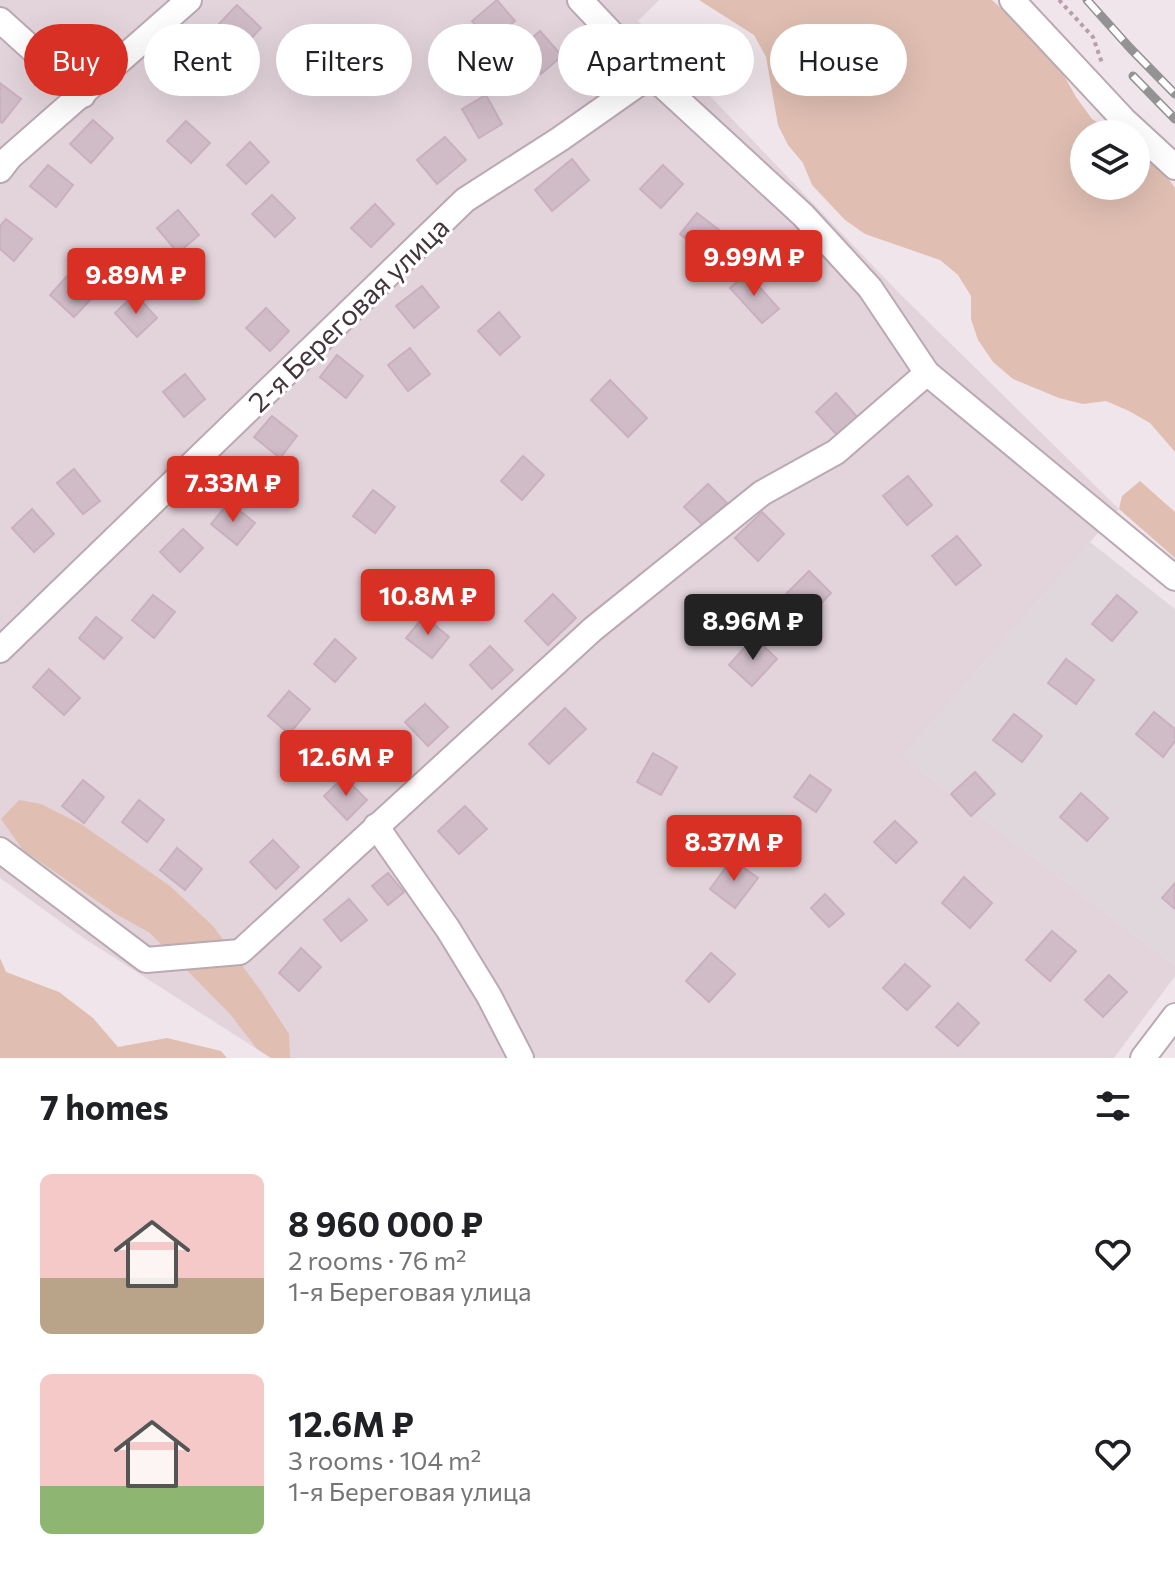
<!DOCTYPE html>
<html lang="en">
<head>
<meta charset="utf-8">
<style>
	:root { --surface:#fff; --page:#f2f2f2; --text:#202124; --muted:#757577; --accent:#d93025 }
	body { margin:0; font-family:Commissioner,sans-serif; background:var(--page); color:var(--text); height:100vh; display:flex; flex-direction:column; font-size:30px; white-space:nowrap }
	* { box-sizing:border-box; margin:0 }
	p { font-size:26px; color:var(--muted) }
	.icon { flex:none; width:44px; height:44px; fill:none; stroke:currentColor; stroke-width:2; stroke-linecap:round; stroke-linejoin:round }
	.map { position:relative; height:1058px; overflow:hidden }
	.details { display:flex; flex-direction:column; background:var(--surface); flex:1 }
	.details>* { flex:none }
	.banner { position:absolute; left:24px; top:24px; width:1128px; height:72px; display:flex; gap:16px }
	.buttons { position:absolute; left:1070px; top:120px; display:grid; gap:16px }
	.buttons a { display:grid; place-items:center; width:80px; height:80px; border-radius:50%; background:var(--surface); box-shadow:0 8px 32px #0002; font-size:40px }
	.price { position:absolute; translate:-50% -68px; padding:0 18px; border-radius:8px; background:var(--accent); color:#fff; font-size:26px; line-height:52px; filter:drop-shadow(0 2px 4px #0008) }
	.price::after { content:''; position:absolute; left:50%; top:48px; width:24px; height:18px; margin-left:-12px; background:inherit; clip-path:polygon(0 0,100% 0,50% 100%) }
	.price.active { background:#222; color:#fff }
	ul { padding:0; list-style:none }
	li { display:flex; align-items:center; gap:24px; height:200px; padding:0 40px }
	li span { display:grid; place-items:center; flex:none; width:224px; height:160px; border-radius:12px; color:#555 }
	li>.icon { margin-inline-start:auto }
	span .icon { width:96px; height:96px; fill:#fffc; stroke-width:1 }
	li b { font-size:34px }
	h2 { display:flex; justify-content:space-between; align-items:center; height:96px; padding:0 40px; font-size:34px }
	.tag { padding:0 28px; border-radius:36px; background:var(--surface); box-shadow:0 8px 32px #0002; font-size:28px; line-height:72px }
	.tag.active { background:var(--accent); color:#fff }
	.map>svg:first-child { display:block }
	.residential { fill:#e3d4db }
	.industrial { fill:#dfd7dc }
	.green { fill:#e0bfb2 }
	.building { fill:#d0bcc7; stroke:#cab0bf; stroke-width:2 }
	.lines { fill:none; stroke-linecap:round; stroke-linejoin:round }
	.minor-casing { stroke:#baa9b2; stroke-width:28 }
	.path { stroke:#ba9cac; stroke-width:4; stroke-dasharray:4 4; stroke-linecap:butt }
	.minor { stroke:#fff; stroke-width:24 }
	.rail-casing { stroke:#939393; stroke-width:9 }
	.rail { stroke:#fff; stroke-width:6; stroke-dasharray:18; stroke-linecap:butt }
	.labels { text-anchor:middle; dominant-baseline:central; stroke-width:6; stroke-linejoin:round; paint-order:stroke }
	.street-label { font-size:28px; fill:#42353c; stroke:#fff }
</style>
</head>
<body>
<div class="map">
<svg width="1175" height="1058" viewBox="0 0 1175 1058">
	<rect width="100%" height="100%" fill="#f0e5ea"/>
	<path class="residential" d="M 0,0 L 659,0 L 638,21 L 902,296 L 1119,509 L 903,756 L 1175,966 L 1175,976 L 1114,1058 L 271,1058 L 82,937 L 0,878 Z"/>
	<path class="industrial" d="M 1090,542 L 1175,609 L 1175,966 L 903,756 Z"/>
	<g class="green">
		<path d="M 699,0 L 992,0 L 1053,56 L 1076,97 L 1092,119 L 1116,134 L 1084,134 L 1084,186 L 1136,186 L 1136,145 L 1157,163 L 1175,188 L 1175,452 L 1150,423 L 1129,411 L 1106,401 L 1083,404 L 1059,398 L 1013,379 L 993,362 L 978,340 L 971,319 L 971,296 L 958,275 L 940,260 L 865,234 L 845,220 L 812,185 L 803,163 L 788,145 L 778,125 L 766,57 L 754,35 Z"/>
		<path d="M 1140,481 L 1175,512 L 1175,558 L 1119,509 L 1122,496 Z"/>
		<path d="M 19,800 L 41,804 L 81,824 L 170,886 L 213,926 L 261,991 L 289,1034 L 290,1058 L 271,1058 L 257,1049 L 230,1014 L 150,933 L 116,914 L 23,850 L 1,819 Z"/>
		<path d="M 0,958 L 6,972 L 59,992 L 93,1018 L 118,1047 L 167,1038 L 221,1051 L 227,1058 L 0,1058 Z"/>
	</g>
	<g class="building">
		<path d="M 497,0 L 515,21 L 490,42 L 472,21 Z"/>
		<path d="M 237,5 L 261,28 L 242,48 L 218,25 Z"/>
		<path d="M 74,26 L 96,50 L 76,69 L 53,44 Z"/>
		<path d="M 540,31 L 562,56 L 541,74 L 519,49 Z"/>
		<path d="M 185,42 L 205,61 L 183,85 L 163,65 Z"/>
		<path d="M 0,83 L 21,99 L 2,123 L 0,121 Z"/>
		<path d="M 486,95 L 502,124 L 479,138 L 462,109 Z"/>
		<path d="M 93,120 L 113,138 L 91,163 L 70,144 Z"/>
		<path d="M 186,121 L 210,143 L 191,163 L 167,141 Z"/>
		<path d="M 445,137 L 466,160 L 437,184 L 417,160 Z"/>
		<path d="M 250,142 L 269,162 L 246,184 L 227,165 Z"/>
		<path d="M 572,159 L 589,180 L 552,211 L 535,190 Z"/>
		<path d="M 48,165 L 73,185 L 56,207 L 30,186 Z"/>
		<path d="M 663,165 L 683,184 L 661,208 L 640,189 Z"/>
		<path d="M 272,195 L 295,218 L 275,237 L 252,214 Z"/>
		<path d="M 375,204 L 394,224 L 371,247 L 351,228 Z"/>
		<path d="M 178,210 L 199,235 L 178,253 L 157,228 Z"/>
		<path d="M 697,213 L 723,233 L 706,255 L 680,234 Z"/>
		<path d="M 6,219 L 32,239 L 14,261 L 0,249 L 0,226 Z"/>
		<path d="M 747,273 L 779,309 L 762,323 L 730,288 Z"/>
		<path d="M 69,274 L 93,297 L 74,317 L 50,295 Z"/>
		<path d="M 422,286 L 439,307 L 414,328 L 396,306 Z"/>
		<path d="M 135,294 L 157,318 L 137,337 L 115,313 Z"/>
		<path d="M 266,308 L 289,331 L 270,351 L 246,328 Z"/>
		<path d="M 499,312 L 520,337 L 500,355 L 478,331 Z"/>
		<path d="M 410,348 L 430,374 L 408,391 L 388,365 Z"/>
		<path d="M 337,355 L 363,376 L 346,398 L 320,377 Z"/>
		<path d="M 185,374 L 205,399 L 184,417 L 163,392 Z"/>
		<path d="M 610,380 L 647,418 L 628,437 L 591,400 Z"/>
		<path d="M 836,393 L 858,418 L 838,436 L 816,412 Z"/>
		<path d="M 272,416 L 297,436 L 280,458 L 254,437 Z"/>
		<path d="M 523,456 L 544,475 L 522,500 L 501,481 Z"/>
		<path d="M 74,469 L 100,501 L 83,514 L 57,483 Z"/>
		<path d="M 908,476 L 932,505 L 907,525 L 883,496 Z"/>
		<path d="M 708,484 L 727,503 L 704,526 L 684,507 Z"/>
		<path d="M 373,490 L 395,507 L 375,533 L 353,516 Z"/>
		<path d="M 229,502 L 255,523 L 237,545 L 211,524 Z"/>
		<path d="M 32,509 L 54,534 L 34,552 L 12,528 Z"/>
		<path d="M 762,512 L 784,534 L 758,561 L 735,538 Z"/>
		<path d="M 183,529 L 203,548 L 180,572 L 160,552 Z"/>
		<path d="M 957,536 L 981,565 L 956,585 L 932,556 Z"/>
		<path d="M 809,571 L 831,593 L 805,620 L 782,598 Z"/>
		<path d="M 553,594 L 576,618 L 548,645 L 525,621 Z"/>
		<path d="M 153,595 L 175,612 L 154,638 L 132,620 Z"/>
		<path d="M 1117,595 L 1137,612 L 1112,641 L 1092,624 Z"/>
		<path d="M 424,616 L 449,637 L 432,658 L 406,638 Z"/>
		<path d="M 96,617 L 122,638 L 104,659 L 79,638 Z"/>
		<path d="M 754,637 L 777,659 L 752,686 L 729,665 Z"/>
		<path d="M 335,639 L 356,658 L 335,682 L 314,664 Z"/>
		<path d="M 490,646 L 513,670 L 492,689 L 470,665 Z"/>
		<path d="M 1066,659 L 1094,680 L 1076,704 L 1048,683 Z"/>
		<path d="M 49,669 L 80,698 L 64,715 L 33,687 Z"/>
		<path d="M 289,691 L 310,709 L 289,734 L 268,716 Z"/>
		<path d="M 425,704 L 448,727 L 428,746 L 405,722 Z"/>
		<path d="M 565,708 L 586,729 L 549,764 L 529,744 Z"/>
		<path d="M 1154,712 L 1175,729 L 1175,741 L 1163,757 L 1136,734 Z"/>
		<path d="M 1014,714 L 1042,736 L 1022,762 L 993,740 Z"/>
		<path d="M 653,753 L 677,767 L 661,795 L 637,782 Z"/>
		<path d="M 975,772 L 995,794 L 971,816 L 951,794 Z"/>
		<path d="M 810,775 L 831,790 L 816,812 L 794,797 Z"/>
		<path d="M 344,777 L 367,800 L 347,820 L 324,796 Z"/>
		<path d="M 83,780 L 104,797 L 84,823 L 62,806 Z"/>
		<path d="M 1081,793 L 1108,818 L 1087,841 L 1060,817 Z"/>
		<path d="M 139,800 L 164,820 L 147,842 L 122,822 Z"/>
		<path d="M 465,806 L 487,829 L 459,854 L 438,831 Z"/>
		<path d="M 895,821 L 917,842 L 896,863 L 874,842 Z"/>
		<path d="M 273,840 L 299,867 L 276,889 L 250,862 Z"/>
		<path d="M 177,848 L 202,869 L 185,890 L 160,870 Z"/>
		<path d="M 732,859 L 758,878 L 735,908 L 710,889 Z"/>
		<path d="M 388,873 L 404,892 L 388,905 L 372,886 Z"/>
		<path d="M 964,877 L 992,903 L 970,928 L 942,903 Z"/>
		<path d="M 1175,883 L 1175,909 L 1162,898 Z"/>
		<path d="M 825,894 L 844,914 L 829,927 L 811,908 Z"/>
		<path d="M 349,899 L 367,920 L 341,941 L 324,920 Z"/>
		<path d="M 1052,931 L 1076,951 L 1050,981 L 1026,960 Z"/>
		<path d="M 301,948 L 321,967 L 299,991 L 279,973 Z"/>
		<path d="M 711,953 L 735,974 L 709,1002 L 686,981 Z"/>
		<path d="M 905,964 L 930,986 L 907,1010 L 883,988 Z"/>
		<path d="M 1109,975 L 1127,992 L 1103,1017 L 1085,1000 Z"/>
		<path d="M 958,1003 L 979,1023 L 958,1046 L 936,1027 Z"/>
	</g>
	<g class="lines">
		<defs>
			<g id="minor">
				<path d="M 580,0 L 651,75 L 803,215 L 870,288 L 927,373 L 1175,578"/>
				<path d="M 1012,0 L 1124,120 L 1175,167"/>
				<path d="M 0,20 L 83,95"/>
				<path d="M 0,170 L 10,157 L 189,0"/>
				<path d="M 0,650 L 465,200 L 560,139 L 651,75"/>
				<path d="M 376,826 L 448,929 L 489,996 L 521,1058"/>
				<path d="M 0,850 L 146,960 L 240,952 L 593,629 L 762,493 L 836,452 L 927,373"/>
				<path d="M 1143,1058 L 1175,1016"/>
			</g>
		</defs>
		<use href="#minor" class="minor-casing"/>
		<path class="path" d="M 1059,0 L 1093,37 L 1102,63"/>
		<use href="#minor" class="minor"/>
		<defs>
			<g id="rail">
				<path d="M 1087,0 L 1130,48 L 1175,94"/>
				<path d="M 1133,76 L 1175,119"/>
			</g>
		</defs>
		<use href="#rail" class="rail-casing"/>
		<use href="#rail" class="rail"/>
	</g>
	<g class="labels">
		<g class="street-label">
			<text transform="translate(348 314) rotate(-44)">2-я Береговая улица</text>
		</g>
	</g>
</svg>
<div class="buttons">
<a><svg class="icon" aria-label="layers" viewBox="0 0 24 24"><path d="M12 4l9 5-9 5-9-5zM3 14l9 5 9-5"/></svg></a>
</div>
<b class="price" style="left:754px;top:298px">9.99M ₽</b>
<b class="price" style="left:136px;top:316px">9.89M ₽</b>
<b class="price" style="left:233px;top:524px">7.33M ₽</b>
<b class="price" style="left:428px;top:637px">10.8M ₽</b>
<b class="price active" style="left:753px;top:662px">8.96M ₽</b>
<b class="price" style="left:346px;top:798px">12.6M ₽</b>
<b class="price" style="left:734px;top:883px">8.37M ₽</b>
<div class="banner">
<a class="tag active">Buy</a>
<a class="tag">Rent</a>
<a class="tag">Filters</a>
<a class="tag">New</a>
<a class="tag">Apartment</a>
<a class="tag">House</a>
</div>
</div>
<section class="details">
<h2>7 homes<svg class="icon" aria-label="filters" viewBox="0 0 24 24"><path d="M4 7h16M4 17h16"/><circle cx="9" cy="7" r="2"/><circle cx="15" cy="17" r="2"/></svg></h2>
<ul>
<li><span style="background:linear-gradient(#f6c9c9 65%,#b9a48a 0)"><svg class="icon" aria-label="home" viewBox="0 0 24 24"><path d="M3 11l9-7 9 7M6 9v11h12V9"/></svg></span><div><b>8 960 000 ₽</b><p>2 rooms · 76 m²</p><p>1-я Береговая улица</p></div><svg class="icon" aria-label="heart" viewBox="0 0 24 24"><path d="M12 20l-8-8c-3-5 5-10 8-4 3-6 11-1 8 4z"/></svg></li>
<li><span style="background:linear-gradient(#f6c9c9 70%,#8fb573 0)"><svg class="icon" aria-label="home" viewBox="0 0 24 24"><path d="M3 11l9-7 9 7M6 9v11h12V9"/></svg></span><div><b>12.6M ₽</b><p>3 rooms · 104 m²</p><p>1-я Береговая улица</p></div><svg class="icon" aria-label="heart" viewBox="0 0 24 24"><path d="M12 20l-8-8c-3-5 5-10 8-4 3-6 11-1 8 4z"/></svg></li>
</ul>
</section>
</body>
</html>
